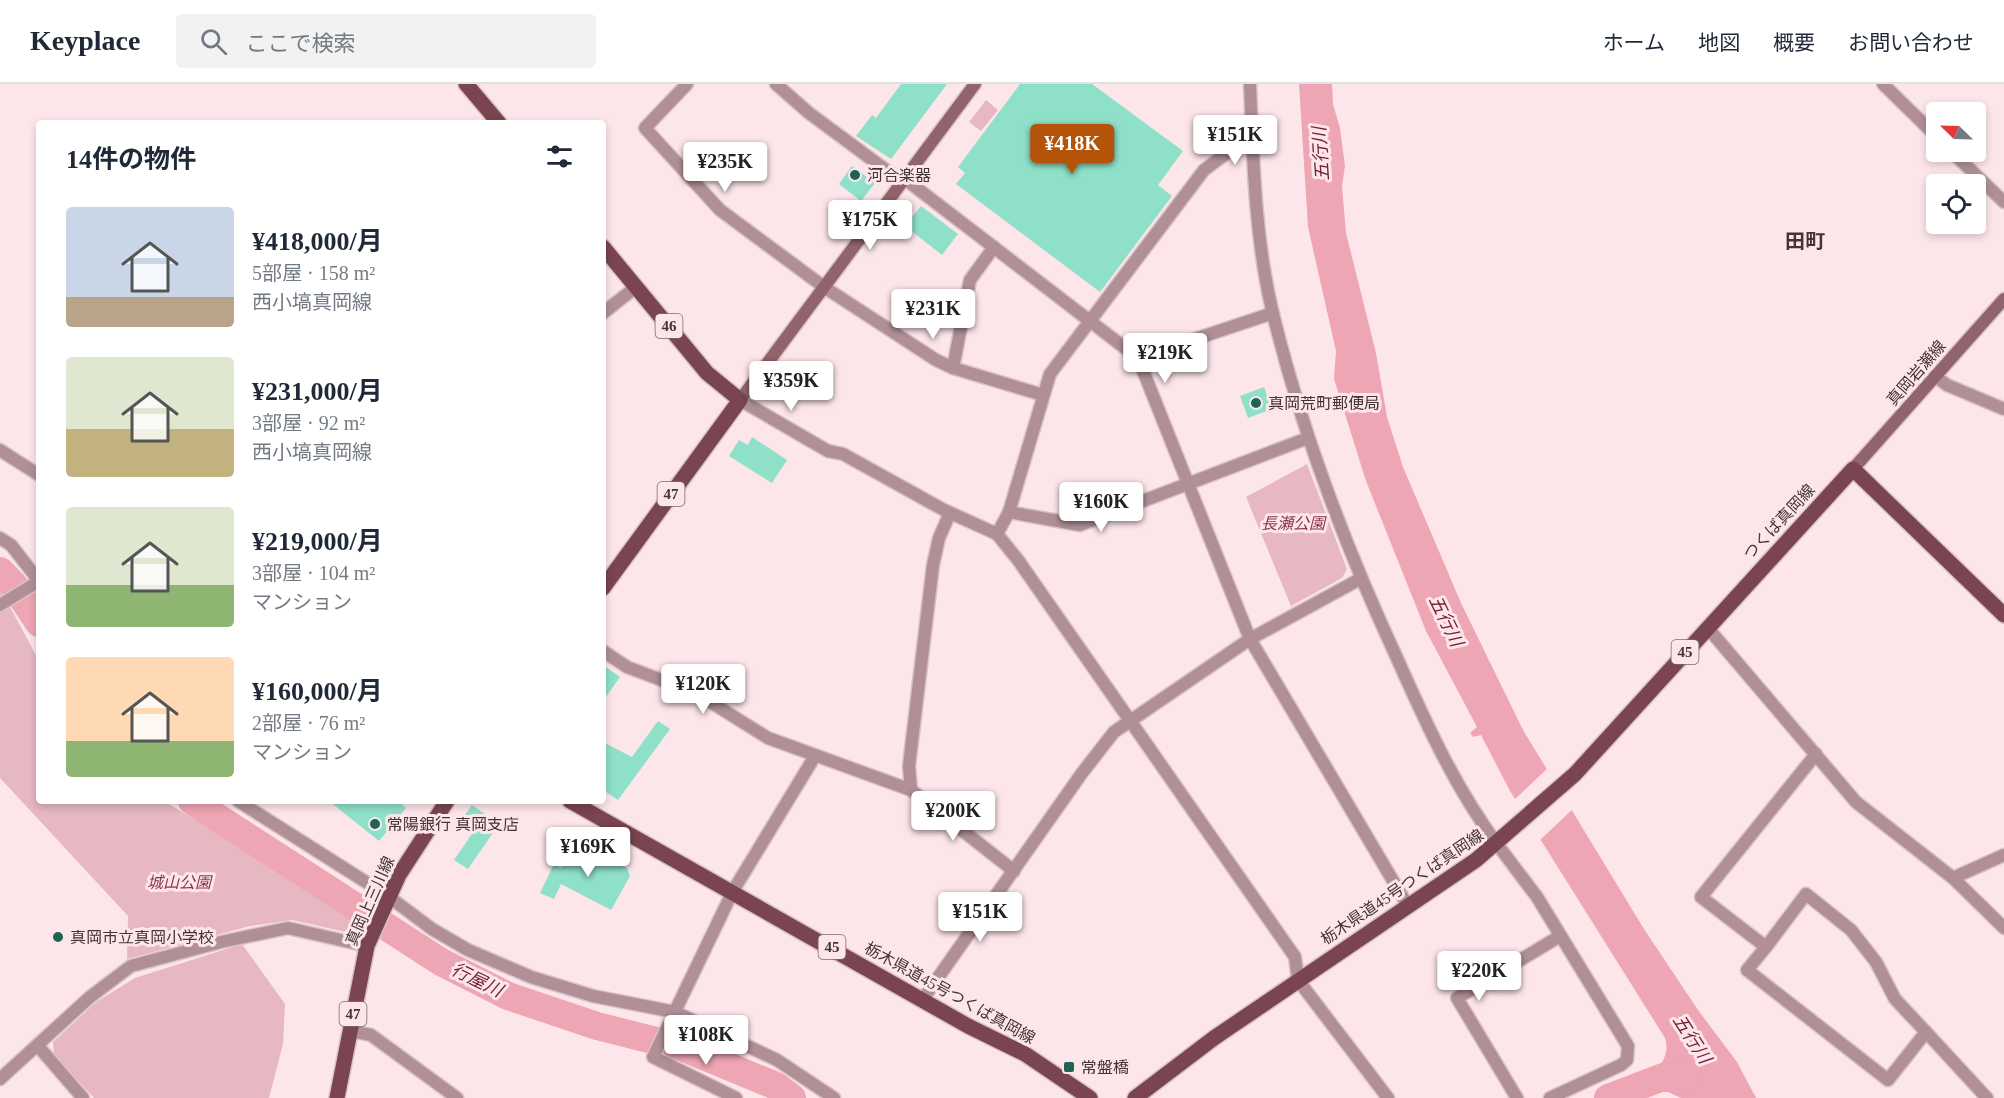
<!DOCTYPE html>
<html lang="ja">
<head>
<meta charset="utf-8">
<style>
	:root { --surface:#fff; --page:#f2f2f3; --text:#1f2937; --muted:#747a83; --line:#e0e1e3; --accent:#b45309 }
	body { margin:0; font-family:"Times New Roman","Noto Sans JP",serif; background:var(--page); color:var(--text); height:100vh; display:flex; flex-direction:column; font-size:22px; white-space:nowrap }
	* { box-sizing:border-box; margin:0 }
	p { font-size:20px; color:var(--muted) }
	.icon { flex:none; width:33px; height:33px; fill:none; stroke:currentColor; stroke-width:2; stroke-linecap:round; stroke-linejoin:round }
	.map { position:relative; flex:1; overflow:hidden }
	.drawer { position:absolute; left:36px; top:36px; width:570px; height:684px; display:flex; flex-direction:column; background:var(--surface); border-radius:6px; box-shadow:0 3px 9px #0003 }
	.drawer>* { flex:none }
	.needle { width:39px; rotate:293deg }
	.fabs { position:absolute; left:1926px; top:18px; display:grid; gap:12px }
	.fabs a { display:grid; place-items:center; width:60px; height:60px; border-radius:6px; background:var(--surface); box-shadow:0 3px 9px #0003; font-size:30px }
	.price { position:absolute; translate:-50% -51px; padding:0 14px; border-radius:6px; background:#fff; color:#222; font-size:20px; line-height:39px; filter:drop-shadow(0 2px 3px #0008) }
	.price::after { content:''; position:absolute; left:50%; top:36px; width:18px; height:14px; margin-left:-9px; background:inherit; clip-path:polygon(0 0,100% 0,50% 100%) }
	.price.current { background:var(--accent); color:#fff }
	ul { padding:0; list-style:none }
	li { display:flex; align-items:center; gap:18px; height:150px; padding:0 30px }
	li span { display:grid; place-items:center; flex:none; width:168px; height:120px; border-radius:6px; color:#555 }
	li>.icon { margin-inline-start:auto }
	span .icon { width:72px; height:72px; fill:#fffc; stroke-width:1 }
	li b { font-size:26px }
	h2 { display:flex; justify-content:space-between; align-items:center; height:72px; padding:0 30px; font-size:26px }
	header { display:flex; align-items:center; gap:36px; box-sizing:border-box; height:84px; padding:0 30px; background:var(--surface); border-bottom:2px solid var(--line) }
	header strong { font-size:28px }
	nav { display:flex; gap:33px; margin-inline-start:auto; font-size:21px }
	.search { width:420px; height:54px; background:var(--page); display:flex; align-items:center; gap:15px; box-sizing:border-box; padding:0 21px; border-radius:6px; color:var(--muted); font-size:22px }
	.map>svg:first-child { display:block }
	.green { fill:#e7b8c1 }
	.water { fill:#eea5b4 }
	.pier { fill:#fde6ea }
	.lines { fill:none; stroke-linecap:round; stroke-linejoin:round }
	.river { stroke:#eea5b4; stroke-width:28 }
	.building { fill:#8ee0c9 }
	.minor-casing { stroke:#d8c2c6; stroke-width:15 }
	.tertiary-casing { stroke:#d8c2c6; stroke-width:15 }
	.secondary-casing { stroke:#d8c2c6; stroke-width:15 }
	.primary-casing { stroke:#d8c2c6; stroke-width:18 }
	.minor { stroke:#b09096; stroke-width:12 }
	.tertiary { stroke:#b09096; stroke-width:12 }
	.secondary { stroke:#91646d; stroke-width:12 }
	.primary { stroke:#7a4450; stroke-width:15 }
	.poi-dot { fill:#1f6353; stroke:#fde6ea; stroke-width:2 }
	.labels { text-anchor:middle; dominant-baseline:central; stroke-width:6; stroke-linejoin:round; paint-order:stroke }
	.shield { fill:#fde6ea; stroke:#7b696d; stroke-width:1.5 }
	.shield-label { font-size:15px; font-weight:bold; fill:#433437 }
	.poi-label { font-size:16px; fill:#433437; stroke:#fde6ea; text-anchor:start }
	.street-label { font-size:16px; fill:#433437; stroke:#fde6ea }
	.park-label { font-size:16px; font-style:italic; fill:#8b364d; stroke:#fde6ea }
	.water-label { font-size:18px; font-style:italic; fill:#73203a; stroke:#fde6ea }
	.quarter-label { font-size:20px; font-weight:bold; fill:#433437; stroke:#fde6ea }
</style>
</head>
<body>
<header>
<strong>Keyplace</strong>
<div class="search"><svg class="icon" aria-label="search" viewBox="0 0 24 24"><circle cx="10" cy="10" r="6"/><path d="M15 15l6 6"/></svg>ここで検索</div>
<nav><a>ホーム</a><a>地図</a><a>概要</a><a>お問い合わせ</a></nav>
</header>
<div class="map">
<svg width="2004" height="1014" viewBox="0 0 2004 1014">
	<rect width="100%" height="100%" fill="#fde6ea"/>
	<g class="green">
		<path d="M 986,16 L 998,26 L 981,47 L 969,38 Z"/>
		<path d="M 1307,380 L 1347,485 L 1342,494 L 1291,522 L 1246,413 Z"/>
		<path d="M 0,504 L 39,577 L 39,717 L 164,717 L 356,833 L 350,849 L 292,836 L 250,842 L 127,875 L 128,832 L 0,694 Z"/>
		<path d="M 242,860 L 285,920 L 283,960 L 269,1014 L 94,1014 L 54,971 L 53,958 L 96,918 L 135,894 Z"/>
	</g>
	<path class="water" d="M 1299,0 L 1332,0 L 1333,20 L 1340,44 L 1345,82 L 1342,102 L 1346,149 L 1376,269 L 1387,333 L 1403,383 L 1461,519 L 1523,646 L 1644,845 L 1698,926 L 1737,978 L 1756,1014 L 1681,1014 L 1668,1008 L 1656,1008 L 1649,991 C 1662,983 1670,969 1665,954 L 1510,707 L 1481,651 L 1473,653 L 1470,649 L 1477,643 L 1426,547 L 1366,397 L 1334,295 L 1336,267 L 1308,143 Z"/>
	<path class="pier" d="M 1549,683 L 1575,723 L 1539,757 L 1514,716 Z"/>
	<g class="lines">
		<g class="river">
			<path d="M 0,487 L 13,500 L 39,539"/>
			<path d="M 192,717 L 441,878 L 508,912 L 597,942 L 684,964 L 776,1002 L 792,1014"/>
			<path d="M 1608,1014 L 1663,993 L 1689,992"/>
		</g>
	</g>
	<g class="building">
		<path d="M 901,0 L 947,0 L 891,75 L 856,52 L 872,31 L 876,34 Z"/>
		<path d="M 1020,0 L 1092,0 L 1183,67 L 1158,101 L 1172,112 L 1100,208 L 956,100 L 965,89 L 958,83 Z"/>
		<path d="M 852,82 L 875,99 L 861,117 L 839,100 Z"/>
		<path d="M 921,122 L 958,150 L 942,171 L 905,142 Z"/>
		<path d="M 1264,303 L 1272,325 L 1248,334 L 1240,312 Z"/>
		<path d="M 752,353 L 787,376 L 772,399 L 729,372 L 739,356 L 748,361 Z"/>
		<path d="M 603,581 L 620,593 L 603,617 Z"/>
		<path d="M 658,637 L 670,645 L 618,716 L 603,706 L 603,658 L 632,673 Z"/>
		<path d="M 329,717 L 398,717 L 406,724 L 379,757 Z"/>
		<path d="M 472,721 L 499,740 L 468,785 L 454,776 L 474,747 L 460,738 Z"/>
		<path d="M 572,761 L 614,782 L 620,781 L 627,784 L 630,792 L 611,826 L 561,800 L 554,815 L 540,809 L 554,780 L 561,784 Z"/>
	</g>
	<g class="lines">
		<defs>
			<g id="minor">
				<path d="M 687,0 L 645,44 L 720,126 L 824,203 L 936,276 L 953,284 L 1043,311"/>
				<path d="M 776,0 L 809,29 L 890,89 L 905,95 L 1138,274 L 1250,555 L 1408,822"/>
				<path d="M 1883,0 L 1936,52"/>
				<path d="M 1952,68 L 2004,118"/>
				<path d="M 603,229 L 636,203"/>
				<path d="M 1138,274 L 1273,229"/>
				<path d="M 953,284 L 970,196 L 994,163"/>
				<path d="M 1935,292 L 1947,301 L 2004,325"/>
				<path d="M 0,366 L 39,391"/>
				<path d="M 828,367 L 843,370 L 944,426 L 997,450 L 1018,476 L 1295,873 L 1298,896"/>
				<path d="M 1009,428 L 1080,441 L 1308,354"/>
				<path d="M 997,450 L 1009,428 L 1050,290 L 1204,86 L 1231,66 L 1252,55"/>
				<path d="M 0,454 L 11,461 L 39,497"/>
				<path d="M 0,521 L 39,497"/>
				<path d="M 1707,543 L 1856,718 L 1953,794 L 2004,844"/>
				<path d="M 603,567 L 627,583 L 696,609 L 768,654 L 911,706 L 1014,787"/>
				<path d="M 1816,670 L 1701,813 L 1766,863 L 1747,886 L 1888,996 L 1926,948 L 1987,1014"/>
				<path d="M 911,706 L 909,682 L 933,481 L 939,454 L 950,429"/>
				<path d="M 238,717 L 388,812 L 432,845 L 468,866 L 531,893 L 593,912 L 675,928 L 777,976 L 834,1014"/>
				<path d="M 1497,760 L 1537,813 L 1628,962 L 1627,976 L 1621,981 L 1550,1014"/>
				<path d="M 1953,794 L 2004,771"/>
				<path d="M 1766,863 L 1806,810 L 1851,846 L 1876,878 L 1895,915 L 1926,948"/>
				<path d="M 923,915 L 1082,689 L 1114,648 L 1250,555 L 1360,495"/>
				<path d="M 351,947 L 371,951 L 457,1014"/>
				<path d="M 38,962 L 83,1014"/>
				<path d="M 0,995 L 90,913 L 131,882 L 221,858 L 288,844 L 367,862"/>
				<path d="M 736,1014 L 653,973 L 733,807 L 815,672"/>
				<path d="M 1517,1014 L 1457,914 L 1560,852"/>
			</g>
			<g id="tertiary">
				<path d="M 1250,0 C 1253,76 1255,156 1273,230 C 1302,348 1345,462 1396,572 C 1425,637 1454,702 1497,760"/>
				<path d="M 740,316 L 828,367"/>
				<path d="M 1298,896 L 1388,1014"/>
			</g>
			<g id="secondary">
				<path d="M 740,316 L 975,0"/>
				<path d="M 1853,385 L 2004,215"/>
			</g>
			<g id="primary">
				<path d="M 466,0 L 499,39"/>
				<path d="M 603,163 L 707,289 L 740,316 L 603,504"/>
				<path d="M 570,717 L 968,942 L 1025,970 L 1090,1014"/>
				<path d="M 337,1014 L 367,862 L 399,791 L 447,717"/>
				<path d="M 1135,1014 L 1214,954 L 1476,776 L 1575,690 L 1853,385 L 2004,531"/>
			</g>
		</defs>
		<use href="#minor" class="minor-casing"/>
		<use href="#tertiary" class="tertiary-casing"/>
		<use href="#secondary" class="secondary-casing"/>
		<use href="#primary" class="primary-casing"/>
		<use href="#minor" class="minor"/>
		<use href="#tertiary" class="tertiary"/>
		<use href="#secondary" class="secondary"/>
		<use href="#primary" class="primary"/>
	</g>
	<g class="poi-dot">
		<circle cx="855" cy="91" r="6"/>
		<circle cx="1256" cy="319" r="6"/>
		<circle cx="375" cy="740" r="6"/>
		<circle cx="58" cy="853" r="6"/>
		<rect x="1063" y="977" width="12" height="12" rx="3"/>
	</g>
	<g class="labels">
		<g class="shield">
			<rect x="655.5" y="230" width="27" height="24" rx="4.5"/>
			<rect x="657.5" y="398" width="27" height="24" rx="4.5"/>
			<rect x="1671.5" y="556" width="27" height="24" rx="4.5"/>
			<rect x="818.5" y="851" width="27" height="24" rx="4.5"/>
			<rect x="339.5" y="918" width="27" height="24" rx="4.5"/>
		</g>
		<g class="shield-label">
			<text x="669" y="242">46</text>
			<text x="671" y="410">47</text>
			<text x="1685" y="568">45</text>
			<text x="832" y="863">45</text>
			<text x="353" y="930">47</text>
		</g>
		<g class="poi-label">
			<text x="867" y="91">河合楽器</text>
			<text x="1268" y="319">真岡荒町郵便局</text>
			<text x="387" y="740">常陽銀行 真岡支店</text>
			<text x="70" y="853">真岡市立真岡小学校</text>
			<text x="1081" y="983">常盤橋</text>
		</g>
		<g class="street-label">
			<text transform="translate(1916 289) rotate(-49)">真岡岩瀬線</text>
			<text transform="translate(1779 438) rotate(-47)">つくば真岡線</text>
			<text transform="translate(1402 803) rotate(-34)">栃木県道45号つくば真岡線</text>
			<text transform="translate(370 817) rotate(-66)">真岡上三川線</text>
			<text transform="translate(950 909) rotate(29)">栃木県道45号つくば真岡線</text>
		</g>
		<g class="park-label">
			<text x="1293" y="439">長瀬公園</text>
			<text x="179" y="798">城山公園</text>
		</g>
		<g class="water-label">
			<text transform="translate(1321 70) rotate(-94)">五行川</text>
			<text transform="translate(1446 537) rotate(64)">五行川</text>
			<text transform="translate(477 896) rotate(26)">行屋川</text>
			<text transform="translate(1692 955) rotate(57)">五行川</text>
		</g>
		<g class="quarter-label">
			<text x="1805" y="157">田町</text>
		</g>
	</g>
</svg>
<div class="fabs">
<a><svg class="needle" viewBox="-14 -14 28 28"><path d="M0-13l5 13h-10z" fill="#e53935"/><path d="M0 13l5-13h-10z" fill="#747a83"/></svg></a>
<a><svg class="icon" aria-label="locate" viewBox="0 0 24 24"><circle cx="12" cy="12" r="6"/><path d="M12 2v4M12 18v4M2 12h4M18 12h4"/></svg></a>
</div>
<b class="price" style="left:1235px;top:82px">¥151K</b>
<b class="price current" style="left:1072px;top:91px">¥418K</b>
<b class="price" style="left:725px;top:109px">¥235K</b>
<b class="price" style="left:870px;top:167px">¥175K</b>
<b class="price" style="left:933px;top:256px">¥231K</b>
<b class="price" style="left:1165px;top:300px">¥219K</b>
<b class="price" style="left:791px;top:328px">¥359K</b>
<b class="price" style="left:1101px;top:449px">¥160K</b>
<b class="price" style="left:703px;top:631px">¥120K</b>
<b class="price" style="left:953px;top:758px">¥200K</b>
<b class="price" style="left:588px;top:794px">¥169K</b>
<b class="price" style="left:980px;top:859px">¥151K</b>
<b class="price" style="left:1479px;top:918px">¥220K</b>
<b class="price" style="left:706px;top:982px">¥108K</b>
<section class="drawer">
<h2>14件の物件<svg class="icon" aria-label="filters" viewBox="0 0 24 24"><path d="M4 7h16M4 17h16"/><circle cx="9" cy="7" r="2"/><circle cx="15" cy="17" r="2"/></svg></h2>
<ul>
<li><span style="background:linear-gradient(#c9d6e8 75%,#b9a48a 0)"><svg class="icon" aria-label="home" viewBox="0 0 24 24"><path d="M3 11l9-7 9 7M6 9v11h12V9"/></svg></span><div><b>¥418,000/月</b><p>5部屋 · 158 m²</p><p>西小塙真岡線</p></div></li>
<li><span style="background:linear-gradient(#dfe7d0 60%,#c2b280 0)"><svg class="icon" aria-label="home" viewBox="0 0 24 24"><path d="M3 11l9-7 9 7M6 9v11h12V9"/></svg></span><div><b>¥231,000/月</b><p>3部屋 · 92 m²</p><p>西小塙真岡線</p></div></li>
<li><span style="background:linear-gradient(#dfe7d0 65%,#8fb573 0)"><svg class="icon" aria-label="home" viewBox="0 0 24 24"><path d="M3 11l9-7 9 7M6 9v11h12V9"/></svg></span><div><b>¥219,000/月</b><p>3部屋 · 104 m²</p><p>マンション</p></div></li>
<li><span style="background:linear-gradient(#ffd9b3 70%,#8fb573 0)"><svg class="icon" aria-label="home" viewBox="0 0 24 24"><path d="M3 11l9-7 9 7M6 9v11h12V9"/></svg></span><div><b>¥160,000/月</b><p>2部屋 · 76 m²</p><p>マンション</p></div></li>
</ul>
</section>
</div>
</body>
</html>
